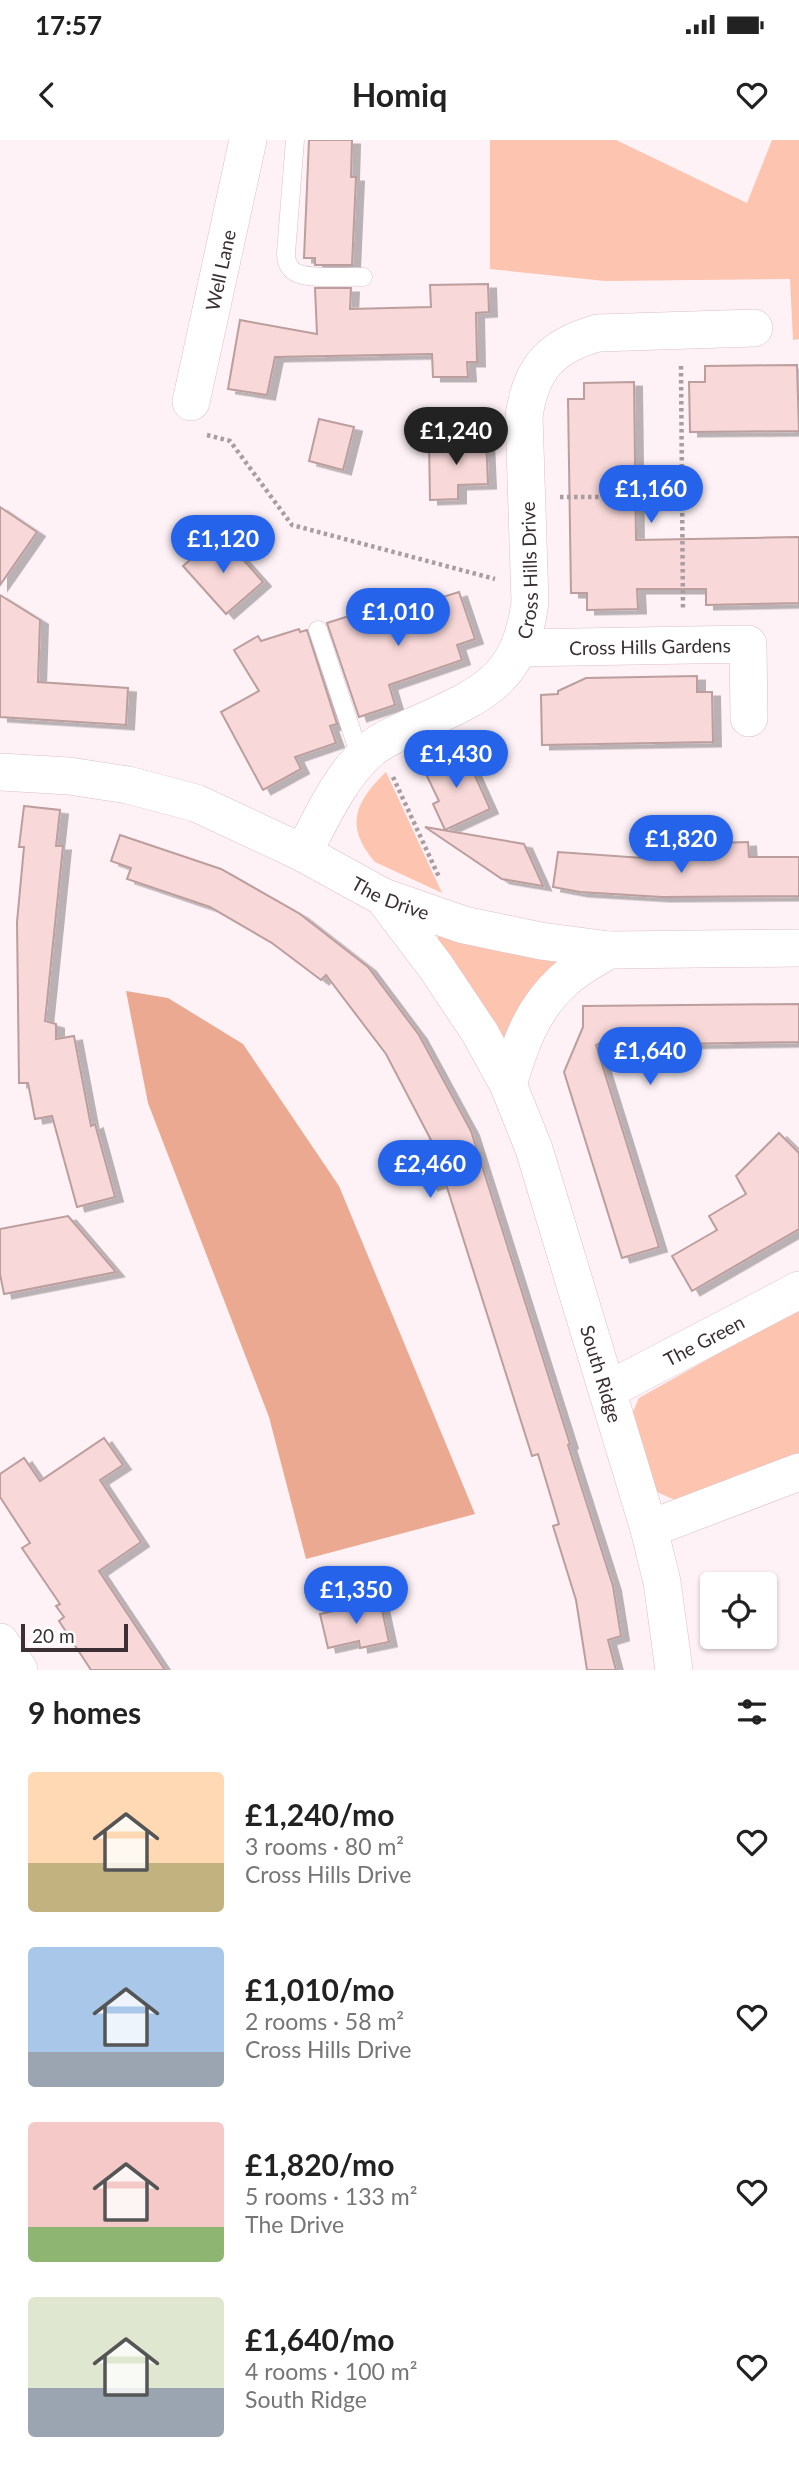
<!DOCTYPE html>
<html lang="en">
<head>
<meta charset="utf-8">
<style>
	:root { --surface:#fff; --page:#f6f6f6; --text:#222; --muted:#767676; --accent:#2563eb }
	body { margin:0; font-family:Lato,sans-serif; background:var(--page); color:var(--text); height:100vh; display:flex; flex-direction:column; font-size:26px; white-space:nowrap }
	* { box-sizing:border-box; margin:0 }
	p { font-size:23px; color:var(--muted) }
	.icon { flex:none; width:38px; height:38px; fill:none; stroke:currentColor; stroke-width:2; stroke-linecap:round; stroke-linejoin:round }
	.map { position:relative; height:1530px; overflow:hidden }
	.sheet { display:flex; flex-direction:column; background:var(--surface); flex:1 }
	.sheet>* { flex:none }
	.buttons { position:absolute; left:700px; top:1432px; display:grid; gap:14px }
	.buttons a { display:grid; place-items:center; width:77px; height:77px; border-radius:7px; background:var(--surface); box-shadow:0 2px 5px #0004; font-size:35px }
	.scale { position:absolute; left:21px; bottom:18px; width:107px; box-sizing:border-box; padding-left:7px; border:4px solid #3b2f33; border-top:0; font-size:19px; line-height:24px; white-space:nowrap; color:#3b2f33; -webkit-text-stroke:5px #fff; paint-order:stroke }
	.price { position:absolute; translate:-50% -60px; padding:0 16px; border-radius:24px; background:var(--accent); color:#fff; font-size:23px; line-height:46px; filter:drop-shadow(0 2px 4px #0008) }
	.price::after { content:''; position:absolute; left:50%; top:42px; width:21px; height:16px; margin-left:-10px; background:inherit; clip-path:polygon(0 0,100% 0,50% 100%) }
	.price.on { background:#222; color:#fff }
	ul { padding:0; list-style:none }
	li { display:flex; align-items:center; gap:21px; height:175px; padding:0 28px }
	li span { display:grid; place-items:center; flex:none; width:196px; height:140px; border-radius:7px; color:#555 }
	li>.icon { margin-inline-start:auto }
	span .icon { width:84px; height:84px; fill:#fffc; stroke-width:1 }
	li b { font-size:30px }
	h2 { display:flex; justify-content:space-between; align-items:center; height:84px; padding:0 28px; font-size:30px }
	.status { display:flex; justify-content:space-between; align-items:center; height:49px; padding:0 35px; background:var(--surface); direction:ltr }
	.status svg { height:19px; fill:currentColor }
	header { display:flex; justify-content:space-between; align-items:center; height:91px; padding:0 28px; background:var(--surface); font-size:32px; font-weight:700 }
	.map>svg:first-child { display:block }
	.green { fill:#fdc4b0 }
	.forest { fill:#eba991 }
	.building { fill:#f8d8d8; stroke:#bb9e9d; stroke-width:2; filter:url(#shadow) }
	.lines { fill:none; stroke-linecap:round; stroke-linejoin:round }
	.lane-casing { stroke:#dcbfc9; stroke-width:19 }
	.street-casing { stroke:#dcbfc9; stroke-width:38 }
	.path { stroke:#a99da1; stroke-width:4.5; stroke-dasharray:3.5 3.5; stroke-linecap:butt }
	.lane { stroke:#fff; stroke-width:18 }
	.street { stroke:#fff; stroke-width:37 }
	.labels { text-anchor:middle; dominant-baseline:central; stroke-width:7; stroke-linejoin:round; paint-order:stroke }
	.street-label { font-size:19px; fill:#3b2f33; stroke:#fff }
</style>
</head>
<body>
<div class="status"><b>17:57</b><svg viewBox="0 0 49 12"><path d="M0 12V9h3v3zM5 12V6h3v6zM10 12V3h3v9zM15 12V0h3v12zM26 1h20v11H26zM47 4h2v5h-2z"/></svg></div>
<header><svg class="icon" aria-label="back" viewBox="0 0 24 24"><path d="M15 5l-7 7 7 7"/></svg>Homiq<svg class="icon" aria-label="heart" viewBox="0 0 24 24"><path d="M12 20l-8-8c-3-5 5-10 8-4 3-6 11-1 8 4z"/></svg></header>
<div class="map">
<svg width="799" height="1530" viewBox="0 0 799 1530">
	<defs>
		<filter id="shadow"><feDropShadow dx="8" dy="4.5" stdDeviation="0" flood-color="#0004"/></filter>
	</defs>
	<rect width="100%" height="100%" fill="#fef2f6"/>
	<g class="green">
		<path d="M 490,0 L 616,0 L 747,63 L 772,0 L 799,0 L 799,199 L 793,200 L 790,139 L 605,141 L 490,129 Z"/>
		<path d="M 386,632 L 442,753 L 375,722 C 344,686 355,662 386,632 Z"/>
		<path d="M 440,795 L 559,820 L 505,901 L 437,798 Z"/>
		<path d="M 799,1168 L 799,1318 L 675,1360 L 657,1352 L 632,1274 L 639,1258 Z"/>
	</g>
	<path class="forest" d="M 126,851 L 168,858 L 243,904 L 339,1046 L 475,1374 L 306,1419 L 269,1277 L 148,963 Z"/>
	<g class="building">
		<path d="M 309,0 L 352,0 L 351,37 L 356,37 L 352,125 L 315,125 L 315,118 L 304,118 Z"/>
		<path d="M 488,144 L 489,172 L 476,173 L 477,222 L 467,222 L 468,237 L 433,237 L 432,214 L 275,217 L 267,255 L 228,249 L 240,180 L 317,194 L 315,148 L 351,148 L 350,169 L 431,167 L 430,145 Z"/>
		<path d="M 797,225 L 799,291 L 690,292 L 689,242 L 705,242 L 705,226 Z"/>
		<path d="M 634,242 L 636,400 L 799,397 L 799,463 L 706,465 L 706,449 L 637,449 L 638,469 L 587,470 L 587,453 L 571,453 L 568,259 L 584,259 L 584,243 Z"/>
		<path d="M 319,279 L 354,287 L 343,330 L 309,321 Z"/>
		<path d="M 486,299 L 488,344 L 458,345 L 458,359 L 430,360 L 429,301 Z"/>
		<path d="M 0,367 L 37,392 L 0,445 Z"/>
		<path d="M 217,396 L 229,409 L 232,407 L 263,442 L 226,474 L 183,426 Z"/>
		<path d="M 459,452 L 475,499 L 457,505 L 462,520 L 389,545 L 395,565 L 359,577 L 327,483 L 365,471 L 368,480 Z"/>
		<path d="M 0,455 L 40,480 L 38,542 L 128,548 L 126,585 L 0,577 Z"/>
		<path d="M 299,489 L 300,492 L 307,490 L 337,584 L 330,586 L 336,603 L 295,617 L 301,629 L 263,650 L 221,572 L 259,551 L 234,510 L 258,496 L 261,501 Z"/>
		<path d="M 697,536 L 697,552 L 712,552 L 713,602 L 542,605 L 541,555 L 558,554 L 558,551 L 586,538 Z"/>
		<path d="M 463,609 L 490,669 L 445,690 L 433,664 L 439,661 L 426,634 L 432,632 L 428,624 Z"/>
		<path d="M 24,666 L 60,670 L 56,706 L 63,706 L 45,881 L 56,884 L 56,899 L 74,896 L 91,986 L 95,984 L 115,1057 L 77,1067 L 52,976 L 35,979 L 28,943 L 19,943 L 17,782 L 24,707 L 19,707 Z"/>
		<path d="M 425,687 L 524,704 L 543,746 L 502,739 Z"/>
		<path d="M 120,695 L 221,729 L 300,774 L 368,827 L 419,895 L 471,991 L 570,1304 L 568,1305 L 613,1446 L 621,1496 L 608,1500 L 616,1530 L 587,1530 L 576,1460 L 553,1386 L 559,1384 L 538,1314 L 532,1316 L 445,1041 L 430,1046 L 418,1005 L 431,1000 L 386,914 L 326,835 L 321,840 L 272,803 L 210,767 L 127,739 L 131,728 L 111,721 Z"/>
		<path d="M 748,702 L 749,717 L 799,717 L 799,756 L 662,757 L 580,752 L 553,747 L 558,712 L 686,721 L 686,717 L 718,717 L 718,703 Z"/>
		<path d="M 799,864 L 799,902 L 611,905 L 608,899 L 596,905 L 659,1107 L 622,1118 L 564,932 L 583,887 L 583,866 Z"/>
		<path d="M 779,993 L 799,1013 L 799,1089 L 692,1151 L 672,1116 L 717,1090 L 709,1076 L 746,1054 L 736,1036 Z"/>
		<path d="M 68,1076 L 116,1132 L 4,1154 L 0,1134 L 0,1089 Z"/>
		<path d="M 104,1298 L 123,1325 L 100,1340 L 141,1402 L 99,1431 L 165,1530 L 91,1530 L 59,1481 L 64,1477 L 56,1466 L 60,1464 L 22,1408 L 30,1403 L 0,1357 L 0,1334 L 24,1318 L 40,1341 Z"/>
		<path d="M 380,1461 L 389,1502 L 360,1508 L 359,1501 L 328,1508 L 320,1474 Z"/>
	</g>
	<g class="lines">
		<defs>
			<g id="lane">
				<path d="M 295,0 L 286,113 C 286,121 288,128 295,132 C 307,140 347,136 363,137"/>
				<path d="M 318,490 L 361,619"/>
			</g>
			<g id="street">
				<path id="s1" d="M 191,262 L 248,0"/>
				<path id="s2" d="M 520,508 L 748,504 L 749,578"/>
				<path id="s3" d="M 0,632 L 69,636 L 128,645 L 196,663 L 303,713 L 383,757 L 464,785 L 541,801 L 609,810 L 799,808"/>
				<path id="s4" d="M 303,713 C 322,678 339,637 370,610 C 384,598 401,592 418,584 C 484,554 520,540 530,462 L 524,276 C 531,228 551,206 598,193 L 754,188"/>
				<path id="s5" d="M 383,757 L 436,827 L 480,893 L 508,944 L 534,1009 L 649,1389 L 662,1442 L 674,1530"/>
				<path d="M 508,944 C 521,903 531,870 564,840 C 577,828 594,819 609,810"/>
				<path id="s6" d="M 608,1250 L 799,1150"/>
				<path d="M 649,1389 L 799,1332"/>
				<path d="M 0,1502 L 19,1530"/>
			</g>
		</defs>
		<use href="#lane" class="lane-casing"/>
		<use href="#street" class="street-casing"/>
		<g class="path">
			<path d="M 681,226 L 683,469"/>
			<path d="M 207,295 L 230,301 L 292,385 L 495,439"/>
			<path d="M 560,357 L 682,357"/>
			<path d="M 393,637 L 439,737"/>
		</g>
		<use href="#lane" class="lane"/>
		<use href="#street" class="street"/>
	</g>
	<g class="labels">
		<g class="street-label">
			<text stroke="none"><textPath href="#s1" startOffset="135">Well Lane</textPath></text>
			<text stroke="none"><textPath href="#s4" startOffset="387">Cross Hills Drive</textPath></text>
			<text stroke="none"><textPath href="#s2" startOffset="130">Cross Hills Gardens</textPath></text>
			<text stroke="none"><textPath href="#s3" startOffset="416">The Drive</textPath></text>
			<text stroke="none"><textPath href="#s6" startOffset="108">The Green</textPath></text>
			<text stroke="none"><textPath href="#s5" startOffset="530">South Ridge</textPath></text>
		</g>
	</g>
</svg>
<div class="buttons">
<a><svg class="icon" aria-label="locate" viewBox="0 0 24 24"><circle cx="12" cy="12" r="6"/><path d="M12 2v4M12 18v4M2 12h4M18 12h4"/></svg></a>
</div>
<div class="scale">20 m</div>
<b class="price on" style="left:456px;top:327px">£1,240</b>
<b class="price" style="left:651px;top:385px">£1,160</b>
<b class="price" style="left:223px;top:435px">£1,120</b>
<b class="price" style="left:398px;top:508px">£1,010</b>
<b class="price" style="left:456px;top:650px">£1,430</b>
<b class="price" style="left:681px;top:735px">£1,820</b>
<b class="price" style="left:650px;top:947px">£1,640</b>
<b class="price" style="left:430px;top:1060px">£2,460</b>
<b class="price" style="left:356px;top:1486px">£1,350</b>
</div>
<section class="sheet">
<h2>9 homes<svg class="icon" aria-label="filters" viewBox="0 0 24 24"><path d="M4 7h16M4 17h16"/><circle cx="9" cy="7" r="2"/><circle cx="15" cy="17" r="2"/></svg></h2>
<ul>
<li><span style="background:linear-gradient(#ffd9b3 65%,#c2b280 0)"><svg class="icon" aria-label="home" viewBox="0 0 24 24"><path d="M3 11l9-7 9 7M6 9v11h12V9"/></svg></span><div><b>£1,240/mo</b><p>3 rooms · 80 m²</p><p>Cross Hills Drive</p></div><svg class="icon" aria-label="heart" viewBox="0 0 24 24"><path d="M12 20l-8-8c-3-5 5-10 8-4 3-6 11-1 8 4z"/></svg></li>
<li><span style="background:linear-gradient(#a9c7e8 75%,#9aa5b1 0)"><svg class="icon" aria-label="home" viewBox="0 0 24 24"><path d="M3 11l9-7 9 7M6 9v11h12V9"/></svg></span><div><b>£1,010/mo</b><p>2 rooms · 58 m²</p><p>Cross Hills Drive</p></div><svg class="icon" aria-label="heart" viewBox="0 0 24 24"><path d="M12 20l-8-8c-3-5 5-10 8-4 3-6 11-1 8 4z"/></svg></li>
<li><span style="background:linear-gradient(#f6c9c9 75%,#8fb573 0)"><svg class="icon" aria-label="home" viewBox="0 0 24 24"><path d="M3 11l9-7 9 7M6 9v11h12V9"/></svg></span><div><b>£1,820/mo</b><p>5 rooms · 133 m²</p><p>The Drive</p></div><svg class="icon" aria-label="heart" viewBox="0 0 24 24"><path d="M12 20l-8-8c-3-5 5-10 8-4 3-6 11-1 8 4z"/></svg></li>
<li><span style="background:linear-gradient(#dfe7d0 65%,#9aa5b1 0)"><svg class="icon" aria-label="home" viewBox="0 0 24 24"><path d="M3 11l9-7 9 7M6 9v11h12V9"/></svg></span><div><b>£1,640/mo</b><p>4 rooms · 100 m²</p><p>South Ridge</p></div><svg class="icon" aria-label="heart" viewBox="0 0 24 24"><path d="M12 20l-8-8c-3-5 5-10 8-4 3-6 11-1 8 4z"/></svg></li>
</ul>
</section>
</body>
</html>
